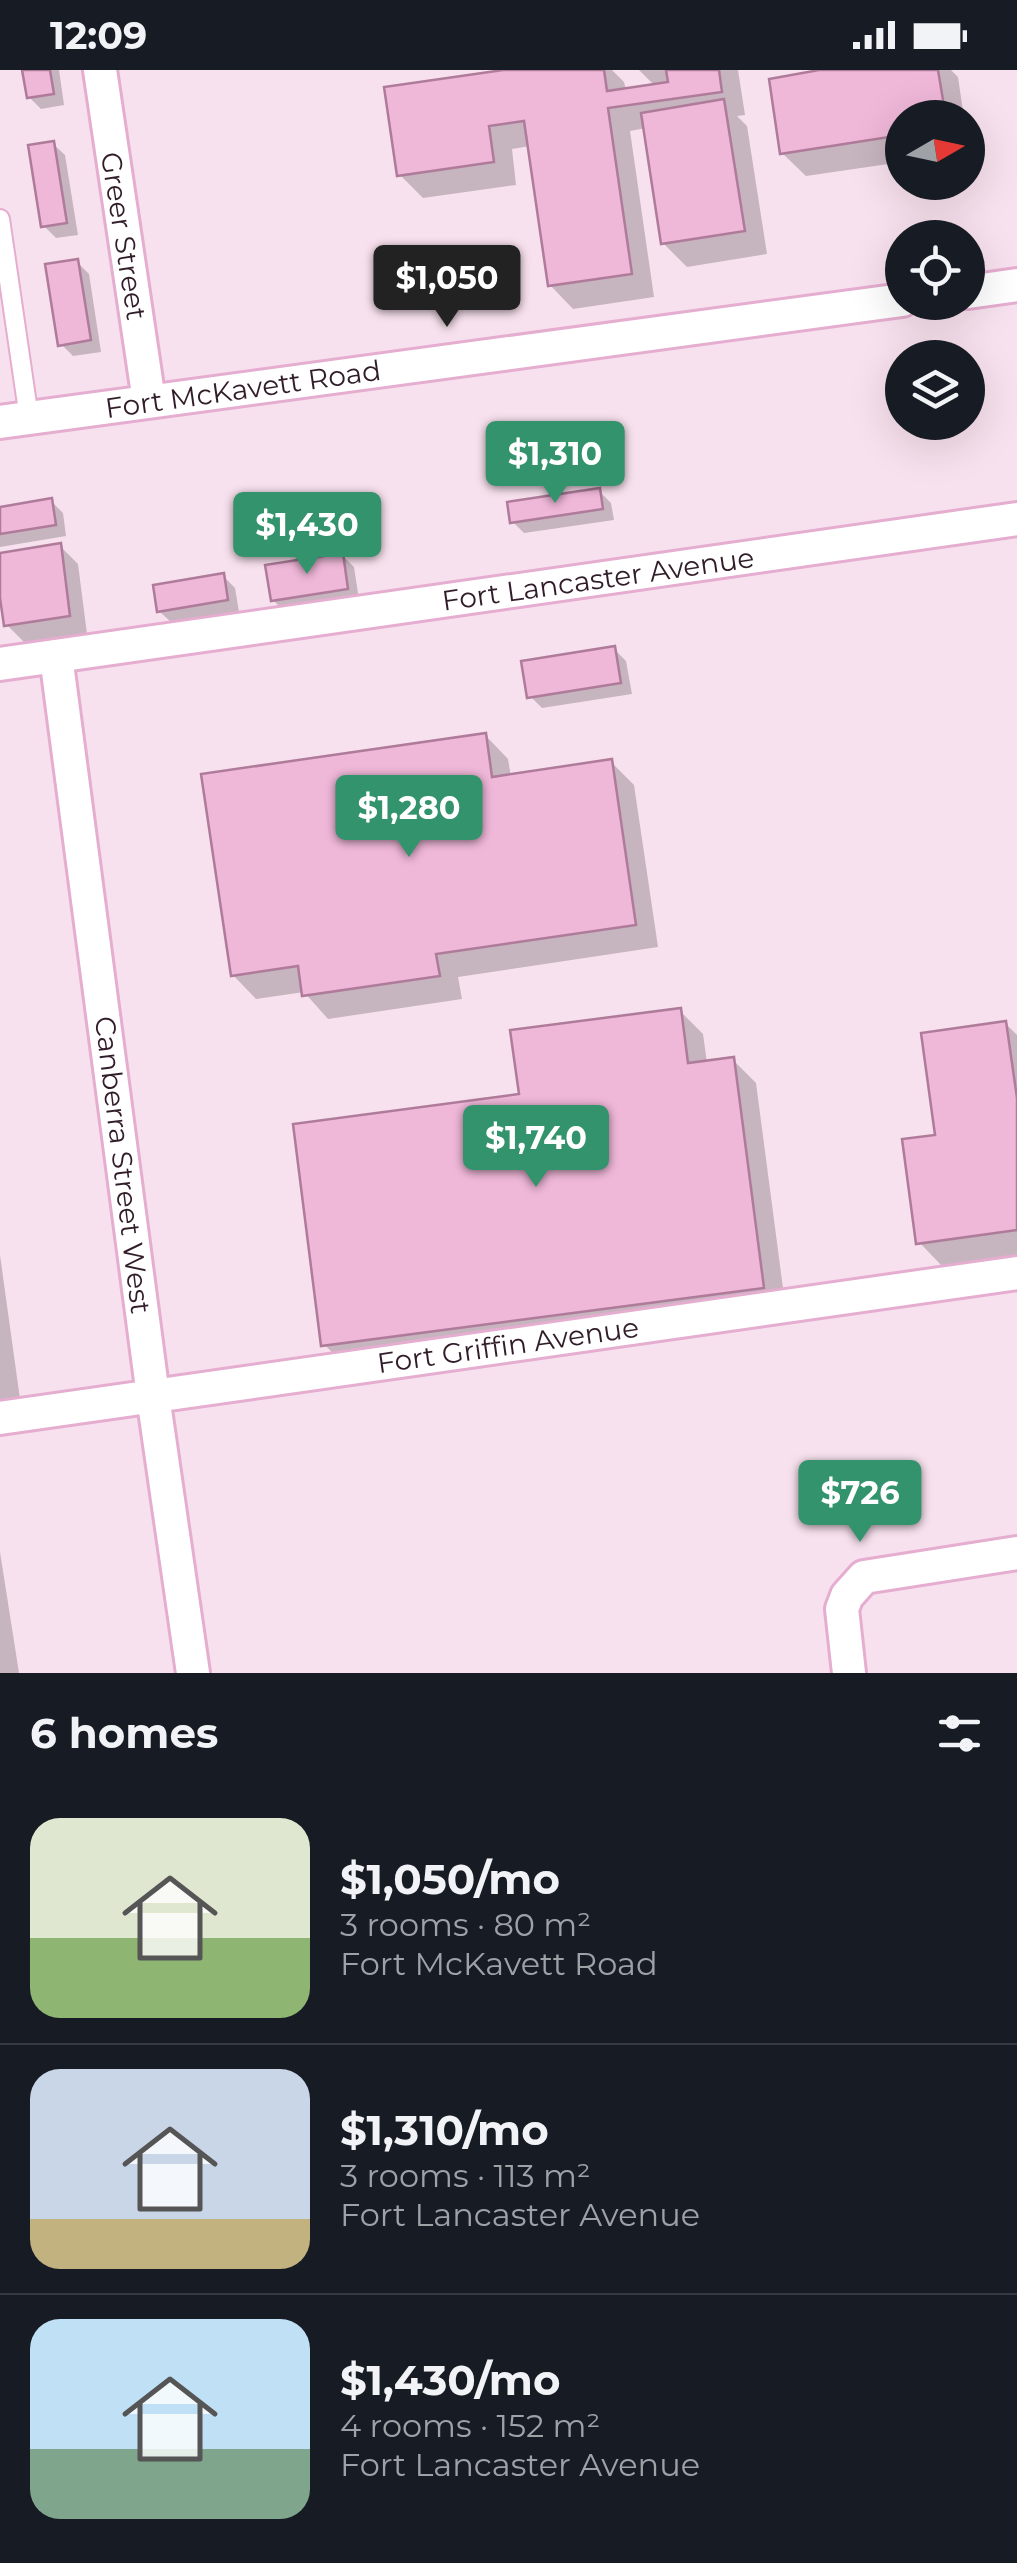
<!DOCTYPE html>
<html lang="en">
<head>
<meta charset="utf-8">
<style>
	:root { --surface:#171b24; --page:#242831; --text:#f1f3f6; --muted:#9ea1a6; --line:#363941; --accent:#33936c }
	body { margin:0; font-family:Montserrat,sans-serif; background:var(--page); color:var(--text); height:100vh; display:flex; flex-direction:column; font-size:38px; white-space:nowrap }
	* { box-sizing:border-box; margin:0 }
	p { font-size:32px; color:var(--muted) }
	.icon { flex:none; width:55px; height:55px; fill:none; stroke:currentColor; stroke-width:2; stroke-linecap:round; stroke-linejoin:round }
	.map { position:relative; height:1603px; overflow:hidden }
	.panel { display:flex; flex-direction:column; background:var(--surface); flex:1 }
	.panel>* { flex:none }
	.needle { width:65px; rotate:81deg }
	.tools { position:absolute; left:885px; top:30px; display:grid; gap:20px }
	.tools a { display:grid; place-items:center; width:100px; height:100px; border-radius:50%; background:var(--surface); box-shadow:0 10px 40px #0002; font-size:50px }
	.price { position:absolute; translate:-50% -85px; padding:0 22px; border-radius:10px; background:var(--accent); color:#fff; font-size:32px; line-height:65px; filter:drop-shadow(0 2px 5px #0008) }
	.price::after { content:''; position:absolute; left:50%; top:60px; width:30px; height:22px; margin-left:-15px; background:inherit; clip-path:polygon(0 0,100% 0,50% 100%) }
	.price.on { background:#222; color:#fff }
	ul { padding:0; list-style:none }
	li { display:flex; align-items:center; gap:30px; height:250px; padding:0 30px }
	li+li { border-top:2px solid var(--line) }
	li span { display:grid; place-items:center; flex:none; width:280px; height:200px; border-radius:30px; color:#555 }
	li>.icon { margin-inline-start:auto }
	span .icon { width:120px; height:120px; fill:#fffc; stroke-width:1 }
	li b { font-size:42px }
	h2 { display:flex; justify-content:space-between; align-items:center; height:120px; padding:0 30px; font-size:42px }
	.status { display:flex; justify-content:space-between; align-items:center; height:70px; padding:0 50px; background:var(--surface); direction:ltr }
	.status svg { height:28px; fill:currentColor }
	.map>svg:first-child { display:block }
	.shadow { fill:#0003 }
	.building { fill:#efb7d8; stroke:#af7b9a; stroke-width:2.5 }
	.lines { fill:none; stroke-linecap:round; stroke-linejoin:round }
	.service-casing { stroke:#e5adcf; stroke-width:22 }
	.minor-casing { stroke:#e5adcf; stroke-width:38 }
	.service { stroke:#fff; stroke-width:18 }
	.minor { stroke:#fff; stroke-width:32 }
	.labels { text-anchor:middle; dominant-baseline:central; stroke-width:8; stroke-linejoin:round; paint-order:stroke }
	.street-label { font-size:28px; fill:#311c29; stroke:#fff }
</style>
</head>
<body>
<div class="status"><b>12:09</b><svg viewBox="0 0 49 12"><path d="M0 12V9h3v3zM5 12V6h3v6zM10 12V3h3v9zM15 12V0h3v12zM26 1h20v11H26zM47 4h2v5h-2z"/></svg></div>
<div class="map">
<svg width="1017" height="1603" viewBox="0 0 1017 1603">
	<rect width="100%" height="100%" fill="#f8e1ee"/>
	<g class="shadow">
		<path d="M 25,0 L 59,0 L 64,35 L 41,39 L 29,27 Z"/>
		<path d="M 520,0 L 612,0 L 624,12 L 626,20 L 655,16 L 639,0 L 738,0 L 745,45 L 737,46 L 747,56 L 767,184 L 687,197 L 663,173 L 646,58 L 630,61 L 654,227 L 573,239 L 550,215 L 530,76 L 512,79 L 516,115 L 423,128 L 400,105 Z"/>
		<path d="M 821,0 L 951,0 L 958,7 L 964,48 L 902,48 L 902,92 L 806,106 L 782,83 Z"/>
		<path d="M 53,74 L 65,85 L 78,165 L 56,168 L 44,156 Z"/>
		<path d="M 77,192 L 89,204 L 101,282 L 73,286 L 61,274 Z"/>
		<path d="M 599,421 L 611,433 L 614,450 L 524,463 L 513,452 Z"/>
		<path d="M 51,431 L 63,443 L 66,466 L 0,477 L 0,439 Z"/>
		<path d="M 60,476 L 78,494 L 87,564 L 25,573 L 7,555 L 0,485 Z"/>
		<path d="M 342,485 L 354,497 L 359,530 L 285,542 L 273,530 Z"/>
		<path d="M 223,506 L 235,518 L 239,542 L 171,552 L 159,541 Z"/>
		<path d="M 614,579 L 626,591 L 632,624 L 542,638 L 530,626 Z"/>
		<path d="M 485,665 L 508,689 L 511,707 L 611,692 L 634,715 L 658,877 L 458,907 L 462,929 L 328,949 L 304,922 L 256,929 L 233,905 Z"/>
		<path d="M 680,941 L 703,964 L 707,993 L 733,990 L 756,1013 L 786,1241 L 347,1298 L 324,1274 L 521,1026 Z"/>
		<path d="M 1005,953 L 1017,965 L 1017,1186 L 942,1196 L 919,1172 L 938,1067 Z"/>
		<path d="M 0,1185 L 20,1329 L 0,1332 Z"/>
		<path d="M 0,1482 L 19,1603 L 0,1603 Z"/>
	</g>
	<g class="building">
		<path d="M 22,0 L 50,0 L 54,24 L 27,28 Z"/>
		<path d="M 503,0 L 604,0 L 607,21 L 668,12 L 666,0 L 719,0 L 722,22 L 608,38 L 632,204 L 548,216 L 524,51 L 489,56 L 494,92 L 397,106 L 384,17 Z"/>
		<path d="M 819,0 L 938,0 L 946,48 L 902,48 L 902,65 L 780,84 L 769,9 Z"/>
		<path d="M 724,29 L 745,161 L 661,174 L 641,43 Z"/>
		<path d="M 54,71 L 67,153 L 41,157 L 28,75 Z"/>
		<path d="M 78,189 L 91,270 L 58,276 L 45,194 Z"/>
		<path d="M 600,418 L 603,439 L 510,453 L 507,432 Z"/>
		<path d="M 52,428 L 56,455 L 0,464 L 0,437 Z"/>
		<path d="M 61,473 L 70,546 L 4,556 L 0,528 L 0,483 Z"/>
		<path d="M 343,483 L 348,519 L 271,531 L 265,495 Z"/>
		<path d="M 224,503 L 228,530 L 157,542 L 153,515 Z"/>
		<path d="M 615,576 L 621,613 L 527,628 L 521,591 Z"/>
		<path d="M 486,663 L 492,707 L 612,689 L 636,855 L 436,884 L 440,906 L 302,926 L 298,896 L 231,906 L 201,704 Z"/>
		<path d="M 681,938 L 688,993 L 734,987 L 764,1218 L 321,1276 L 293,1054 L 519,1024 L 510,960 Z"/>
		<path d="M 1006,951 L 1017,1028 L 1017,1160 L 916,1174 L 902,1069 L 935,1065 L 921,963 Z"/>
	</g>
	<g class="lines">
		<defs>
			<path id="service" d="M 0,149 L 29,348"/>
			<g id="minor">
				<path d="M 100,0 L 149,331"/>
				<path d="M 968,222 L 1017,215"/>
				<path d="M 0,352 L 902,230"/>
				<path d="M 56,586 L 153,1326 L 193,1603"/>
				<path d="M 0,594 L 1017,449"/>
				<path d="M 0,1348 L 1017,1203"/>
				<path d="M 849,1603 L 842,1539 L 847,1526 L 864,1507 L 1017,1483"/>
			</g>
		</defs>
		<use href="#service" class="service-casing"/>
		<use href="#minor" class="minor-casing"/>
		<use href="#service" class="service"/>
		<use href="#minor" class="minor"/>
	</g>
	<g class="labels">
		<g class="street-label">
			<text transform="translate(124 166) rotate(81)">Greer Street</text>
			<text transform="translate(243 319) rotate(-8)">Fort McKavett Road</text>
			<text transform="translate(598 509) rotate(-8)">Fort Lancaster Avenue</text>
			<text transform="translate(123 1095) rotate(83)">Canberra Street West</text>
			<text transform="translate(508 1275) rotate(-8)">Fort Griffin Avenue</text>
		</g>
	</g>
</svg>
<div class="tools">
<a><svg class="needle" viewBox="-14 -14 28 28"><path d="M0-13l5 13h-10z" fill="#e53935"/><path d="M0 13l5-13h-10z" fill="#9ea1a6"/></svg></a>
<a><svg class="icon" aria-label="locate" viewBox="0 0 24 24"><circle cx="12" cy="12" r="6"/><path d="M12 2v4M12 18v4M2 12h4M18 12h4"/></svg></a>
<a><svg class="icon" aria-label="layers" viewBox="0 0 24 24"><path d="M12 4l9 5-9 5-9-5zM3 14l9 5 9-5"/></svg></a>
</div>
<b class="price on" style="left:447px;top:260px">$1,050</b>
<b class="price" style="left:555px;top:436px">$1,310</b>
<b class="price" style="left:307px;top:507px">$1,430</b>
<b class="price" style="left:409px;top:790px">$1,280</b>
<b class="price" style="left:536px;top:1120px">$1,740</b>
<b class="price" style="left:860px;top:1475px">$726</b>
</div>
<section class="panel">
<h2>6 homes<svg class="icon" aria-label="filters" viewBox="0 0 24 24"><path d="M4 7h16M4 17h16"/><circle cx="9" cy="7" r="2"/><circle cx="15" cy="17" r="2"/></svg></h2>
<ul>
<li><span style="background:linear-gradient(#dfe7d0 60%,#8fb573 0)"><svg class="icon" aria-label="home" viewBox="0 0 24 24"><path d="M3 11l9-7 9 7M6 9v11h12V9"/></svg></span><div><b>$1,050/mo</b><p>3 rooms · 80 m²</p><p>Fort McKavett Road</p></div></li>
<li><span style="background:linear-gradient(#c9d6e8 75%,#c2b280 0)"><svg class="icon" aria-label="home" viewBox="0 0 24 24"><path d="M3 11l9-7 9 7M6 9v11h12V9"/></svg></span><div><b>$1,310/mo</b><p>3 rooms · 113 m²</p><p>Fort Lancaster Avenue</p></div></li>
<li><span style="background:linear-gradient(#bfe0f5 65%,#7fa58c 0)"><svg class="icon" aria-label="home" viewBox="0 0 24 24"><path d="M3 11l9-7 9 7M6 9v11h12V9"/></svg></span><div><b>$1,430/mo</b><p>4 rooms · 152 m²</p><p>Fort Lancaster Avenue</p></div></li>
</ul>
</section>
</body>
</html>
